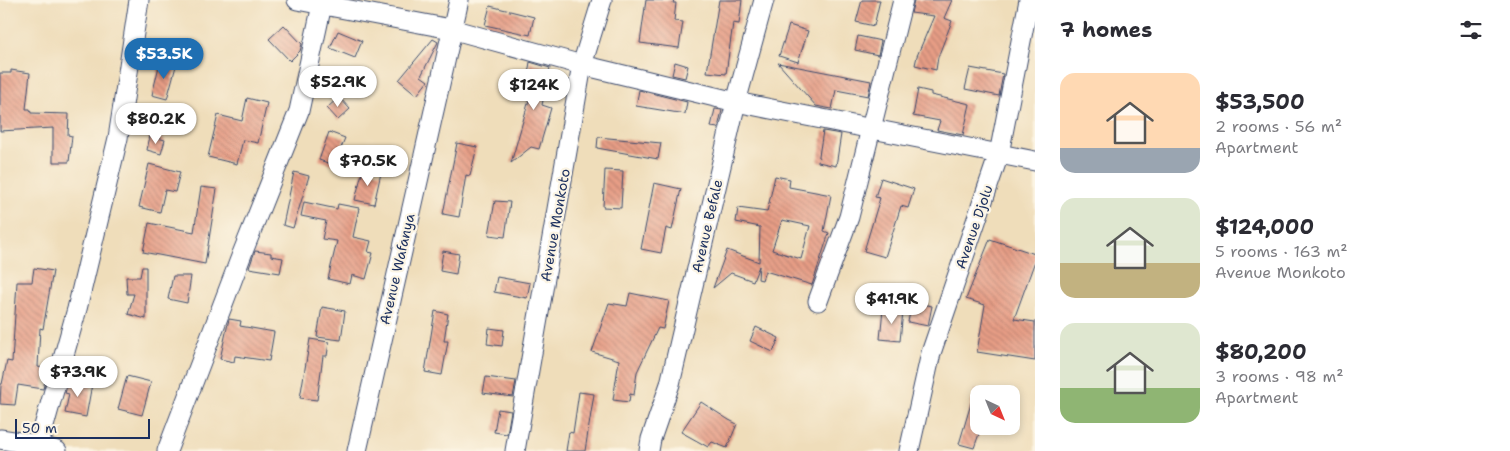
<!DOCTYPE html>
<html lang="en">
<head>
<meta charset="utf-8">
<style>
	:root { --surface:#fff; --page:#f2f2f3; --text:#2b2b33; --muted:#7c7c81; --accent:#1f6fb2 }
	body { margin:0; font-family:"Shantell Sans",sans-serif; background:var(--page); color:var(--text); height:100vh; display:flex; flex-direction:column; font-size:19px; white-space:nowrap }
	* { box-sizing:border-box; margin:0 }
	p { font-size:16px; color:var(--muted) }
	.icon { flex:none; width:28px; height:28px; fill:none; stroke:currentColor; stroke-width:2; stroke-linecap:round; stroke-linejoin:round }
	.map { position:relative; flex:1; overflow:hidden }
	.side { display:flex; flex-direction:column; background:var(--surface); width:475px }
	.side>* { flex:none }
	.needle { width:32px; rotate:137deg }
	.buttons { position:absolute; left:970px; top:385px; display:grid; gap:10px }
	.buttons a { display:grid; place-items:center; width:50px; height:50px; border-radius:10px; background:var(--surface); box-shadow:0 2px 8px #0003; font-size:25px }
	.scale { position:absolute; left:15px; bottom:12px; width:135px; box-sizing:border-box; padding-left:5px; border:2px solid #1b2f5e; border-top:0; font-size:14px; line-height:18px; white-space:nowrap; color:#1b2f5e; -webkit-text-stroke:4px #fcf5e5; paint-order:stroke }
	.price { position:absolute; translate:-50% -42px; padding:0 11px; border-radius:18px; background:#fff; color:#222; font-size:16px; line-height:32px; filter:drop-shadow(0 1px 2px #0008) }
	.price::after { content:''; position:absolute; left:50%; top:30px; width:15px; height:11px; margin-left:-8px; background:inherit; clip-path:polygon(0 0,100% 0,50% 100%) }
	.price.on { background:var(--accent); color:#fff }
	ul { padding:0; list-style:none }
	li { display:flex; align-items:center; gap:15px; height:125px; padding:0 25px }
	li span { display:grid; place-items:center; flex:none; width:140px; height:100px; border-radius:15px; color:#555 }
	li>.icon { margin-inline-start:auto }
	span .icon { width:60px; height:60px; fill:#fffc; stroke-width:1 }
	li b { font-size:21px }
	h2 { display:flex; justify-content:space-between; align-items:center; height:60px; padding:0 25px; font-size:21px }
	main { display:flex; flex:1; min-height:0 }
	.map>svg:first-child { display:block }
	.building { fill:url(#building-back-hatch); fill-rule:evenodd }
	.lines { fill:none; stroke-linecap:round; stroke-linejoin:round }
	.minor-casing { stroke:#3b496c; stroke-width:21 }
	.minor { stroke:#fff; stroke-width:19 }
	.labels { text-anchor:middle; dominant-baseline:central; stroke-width:4.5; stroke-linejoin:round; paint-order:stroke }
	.street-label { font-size:14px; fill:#1b2f5e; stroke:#fcf5e5 }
</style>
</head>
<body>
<main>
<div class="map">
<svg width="1035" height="451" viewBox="0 0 1035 451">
	<defs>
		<pattern id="building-back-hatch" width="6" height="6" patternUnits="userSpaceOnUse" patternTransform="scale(1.25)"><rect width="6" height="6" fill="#e79d85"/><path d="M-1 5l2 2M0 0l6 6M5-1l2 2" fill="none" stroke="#ba8070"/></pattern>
	</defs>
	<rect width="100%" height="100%" fill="#fcf5e5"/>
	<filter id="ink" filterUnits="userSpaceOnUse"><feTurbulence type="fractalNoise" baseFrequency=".02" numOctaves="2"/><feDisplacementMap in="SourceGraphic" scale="10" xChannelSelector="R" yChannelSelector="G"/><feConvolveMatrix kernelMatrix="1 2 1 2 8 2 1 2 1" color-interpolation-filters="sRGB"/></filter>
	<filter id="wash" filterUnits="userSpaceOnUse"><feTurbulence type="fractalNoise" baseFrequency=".0096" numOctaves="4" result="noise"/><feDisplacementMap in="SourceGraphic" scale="20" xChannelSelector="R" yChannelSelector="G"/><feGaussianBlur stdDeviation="1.12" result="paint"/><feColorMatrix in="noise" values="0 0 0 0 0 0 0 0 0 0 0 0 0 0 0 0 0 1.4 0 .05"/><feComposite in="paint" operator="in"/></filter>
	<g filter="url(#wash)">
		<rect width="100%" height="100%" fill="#efddba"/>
		<g id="blocks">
			<g class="building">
				<path d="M 646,0 L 674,0 L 673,3 L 676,3 L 674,21 L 683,22 L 679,48 L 640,43 Z"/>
				<path d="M 719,0 L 742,0 L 739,24 L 733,23 L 726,74 L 707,72 Z"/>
				<path d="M 862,0 L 880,0 L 874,26 L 856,22 Z"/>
				<path d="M 914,0 L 952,0 L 944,18 L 952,21 L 938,57 L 936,70 L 915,65 L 917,56 L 934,16 L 911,13 Z"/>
				<path d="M 490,6 L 534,17 L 530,35 L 485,25 Z"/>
				<path d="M 284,25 L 302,44 L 300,51 L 290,61 L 269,39 Z"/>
				<path d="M 789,25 L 808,31 L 798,62 L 779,56 Z"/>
				<path d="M 338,31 L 362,41 L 355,58 L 330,48 Z"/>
				<path d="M 858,36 L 881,41 L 878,55 L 855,50 Z"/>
				<path d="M 433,39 L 438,42 L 421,76 L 428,81 L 417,95 L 399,80 Z"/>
				<path d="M 160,62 L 176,66 L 167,99 L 152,95 Z"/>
				<path d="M 530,62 L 550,68 L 542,105 L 551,108 L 539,149 L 531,147 L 511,163 L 529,100 L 524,98 Z"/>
				<path d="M 675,62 L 688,66 L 685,78 L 672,75 Z"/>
				<path d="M 778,63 L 871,81 L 868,96 L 836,90 L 832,109 L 816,106 Z"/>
				<path d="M 970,68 L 1003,74 L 999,96 L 965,89 Z"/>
				<path d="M 11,70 L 30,73 L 26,109 L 30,109 L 31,113 L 69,114 L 68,135 L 72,136 L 69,162 L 53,162 L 53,128 L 0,131 L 0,73 L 11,73 Z"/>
				<path d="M 918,89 L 931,92 L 931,95 L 970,104 L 963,135 L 937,130 L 940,121 L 913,116 Z"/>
				<path d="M 639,90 L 687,102 L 685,114 L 636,106 Z"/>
				<path d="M 339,97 L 350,109 L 338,120 L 327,108 Z"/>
				<path d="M 247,98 L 267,103 L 258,143 L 243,140 L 237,164 L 208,157 L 218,115 L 242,121 Z"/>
				<path d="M 715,109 L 722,110 L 718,128 L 711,127 Z"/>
				<path d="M 823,131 L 841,134 L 836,166 L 818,162 Z"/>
				<path d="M 329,132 L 345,138 L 334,165 L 319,160 Z"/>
				<path d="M 150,136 L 165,140 L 161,154 L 147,150 Z"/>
				<path d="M 598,137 L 661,143 L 658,159 L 597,148 Z"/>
				<path d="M 457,143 L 477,147 L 470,176 L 466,175 L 459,217 L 443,214 Z"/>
				<path d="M 149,164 L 180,172 L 175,192 L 165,190 L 160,212 L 139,207 Z"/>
				<path d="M 363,169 L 381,173 L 374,204 L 355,200 Z"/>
				<path d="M 605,170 L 623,171 L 621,208 L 603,207 Z"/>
				<path d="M 294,172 L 309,176 L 293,228 L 283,225 Z"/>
				<path d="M 775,176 L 790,179 L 789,187 L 831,195 L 824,231 L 829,233 L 812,285 L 765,271 L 762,280 L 758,279 L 759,266 L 753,281 L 731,273 L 713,288 L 727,250 L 759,262 L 760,227 L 736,222 L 738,208 L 767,212 ZM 782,220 L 810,226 L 801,259 L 772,250 Z"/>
				<path d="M 881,178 L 914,189 L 908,208 L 901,206 L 885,257 L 864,251 L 880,198 L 875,197 Z"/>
				<path d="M 654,183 L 681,189 L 672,230 L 666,228 L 661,253 L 641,249 Z"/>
				<path d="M 201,187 L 217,189 L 205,264 L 143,252 L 149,223 L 194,232 Z"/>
				<path d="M 495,201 L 510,202 L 505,237 L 489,235 Z"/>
				<path d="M 304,202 L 337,209 L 338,204 L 359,208 L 353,237 L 371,241 L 368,252 L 373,253 L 366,279 L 352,275 L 350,284 L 328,279 L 337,241 L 322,239 L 326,221 L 301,216 Z"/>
				<path d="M 990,239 L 1035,254 L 1035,261 L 1014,319 L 1035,322 L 1035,361 L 977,352 L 985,305 L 966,299 Z"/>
				<path d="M 255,251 L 271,253 L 271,256 L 283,258 L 280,273 L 249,268 Z"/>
				<path d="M 443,251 L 459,254 L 456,274 L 440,271 Z"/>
				<path d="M 142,267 L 146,267 L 146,319 L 128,314 L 134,294 L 127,294 L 126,277 L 140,277 Z"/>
				<path d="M 34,268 L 53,271 L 43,329 L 40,328 L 38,367 L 48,369 L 43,389 L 18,385 L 15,405 L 0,404 L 1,384 L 2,384 L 7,361 L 12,362 L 17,282 L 32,282 Z"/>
				<path d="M 173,276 L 191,276 L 187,303 L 168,299 Z"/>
				<path d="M 497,277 L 530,283 L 527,298 L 494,292 Z"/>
				<path d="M 630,293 L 669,301 L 663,329 L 658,328 L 637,372 L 634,395 L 630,394 L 629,402 L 613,400 L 619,360 L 592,352 L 609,303 L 627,306 Z"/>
				<path d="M 912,302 L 932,306 L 928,326 L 908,322 Z"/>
				<path d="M 322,307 L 345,311 L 341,340 L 317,337 Z"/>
				<path d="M 883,309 L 903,311 L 900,341 L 880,339 Z"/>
				<path d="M 435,311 L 448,314 L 444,341 L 448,341 L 442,375 L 425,372 Z"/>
				<path d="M 229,319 L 241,321 L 240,326 L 274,332 L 269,361 L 235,356 L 234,362 L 220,359 Z"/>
				<path d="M 756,327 L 779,338 L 773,352 L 750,341 Z"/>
				<path d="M 489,328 L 504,330 L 502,346 L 487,344 Z"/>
				<path d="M 310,339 L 329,342 L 327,356 L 323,356 L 317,400 L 300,398 Z"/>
				<path d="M 96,366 L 116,371 L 107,384 L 92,380 Z"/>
				<path d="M 127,376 L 151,382 L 142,415 L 118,409 Z"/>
				<path d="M 486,377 L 516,381 L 513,397 L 483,393 Z"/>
				<path d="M 69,380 L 92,384 L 86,417 L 65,413 L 69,394 L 65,393 Z"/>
				<path d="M 975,390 L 979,391 L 979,434 L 974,448 L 959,444 Z"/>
				<path d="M 579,392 L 594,394 L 585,451 L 566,451 L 569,432 L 573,433 Z"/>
				<path d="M 701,402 L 729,420 L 737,424 L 727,448 L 712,442 L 708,447 L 681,432 Z"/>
				<path d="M 498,409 L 511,411 L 507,434 L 494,432 Z"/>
			</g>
		</g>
	</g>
	<g filter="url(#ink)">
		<use href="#blocks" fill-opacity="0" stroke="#3b496c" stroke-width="1"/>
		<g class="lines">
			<defs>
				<g id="minor">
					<path d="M 297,0 L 451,29 L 582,65 L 736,102 L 1035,161"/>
					<path d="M 818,301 L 849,217 L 903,0"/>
					<path d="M 0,439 L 39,445 L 57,451"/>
					<path d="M 37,451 L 77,309 L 118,138 L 139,0"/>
					<path d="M 167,451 L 242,254 L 299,111 L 323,0"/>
					<path d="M 357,451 L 459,0"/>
					<path d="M 515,451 L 582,65 L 602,0"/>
					<path d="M 649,451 L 651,439 L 670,384 L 736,102 L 764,0"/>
					<path d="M 909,451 L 931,353 L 999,154 L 1029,0"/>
				</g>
			</defs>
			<use href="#minor" class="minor-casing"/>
			<use href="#minor" class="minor"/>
		</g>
	</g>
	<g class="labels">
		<g class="street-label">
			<text transform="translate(555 225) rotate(-80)">Avenue Monkoto</text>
			<text transform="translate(707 226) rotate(-77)">Avenue Befale</text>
			<text transform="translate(974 227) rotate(-71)">Avenue Djolu</text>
			<text transform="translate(397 269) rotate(-77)">Avenue Wafanya</text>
		</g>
	</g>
</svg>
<div class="buttons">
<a><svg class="needle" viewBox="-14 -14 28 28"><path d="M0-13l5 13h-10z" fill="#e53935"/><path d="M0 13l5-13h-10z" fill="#7c7c81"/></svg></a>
</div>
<div class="scale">50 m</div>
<b class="price on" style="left:164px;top:80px">$53.5K</b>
<b class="price" style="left:338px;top:108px">$52.9K</b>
<b class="price" style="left:534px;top:111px">$124K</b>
<b class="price" style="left:156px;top:145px">$80.2K</b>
<b class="price" style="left:368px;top:187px">$70.5K</b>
<b class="price" style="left:892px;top:325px">$41.9K</b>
<b class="price" style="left:78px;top:398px">$73.9K</b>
</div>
<section class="side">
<h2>7 homes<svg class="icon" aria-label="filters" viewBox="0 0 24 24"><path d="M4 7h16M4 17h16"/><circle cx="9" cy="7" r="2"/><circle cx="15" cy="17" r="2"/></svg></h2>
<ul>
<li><span style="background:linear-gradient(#ffd9b3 75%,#9aa5b1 0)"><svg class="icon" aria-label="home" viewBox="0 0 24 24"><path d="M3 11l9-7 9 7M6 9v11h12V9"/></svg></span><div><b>$53,500</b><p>2 rooms · 56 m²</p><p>Apartment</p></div></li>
<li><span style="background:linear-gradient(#dfe7d0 65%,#c2b280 0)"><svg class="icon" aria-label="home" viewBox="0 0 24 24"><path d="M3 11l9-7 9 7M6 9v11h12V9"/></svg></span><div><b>$124,000</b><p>5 rooms · 163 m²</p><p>Avenue Monkoto</p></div></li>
<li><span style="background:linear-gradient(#dfe7d0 65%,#8fb573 0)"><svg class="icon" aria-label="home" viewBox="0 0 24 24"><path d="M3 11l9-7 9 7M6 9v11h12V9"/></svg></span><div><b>$80,200</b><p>3 rooms · 98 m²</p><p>Apartment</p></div></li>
</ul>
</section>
</main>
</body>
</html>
